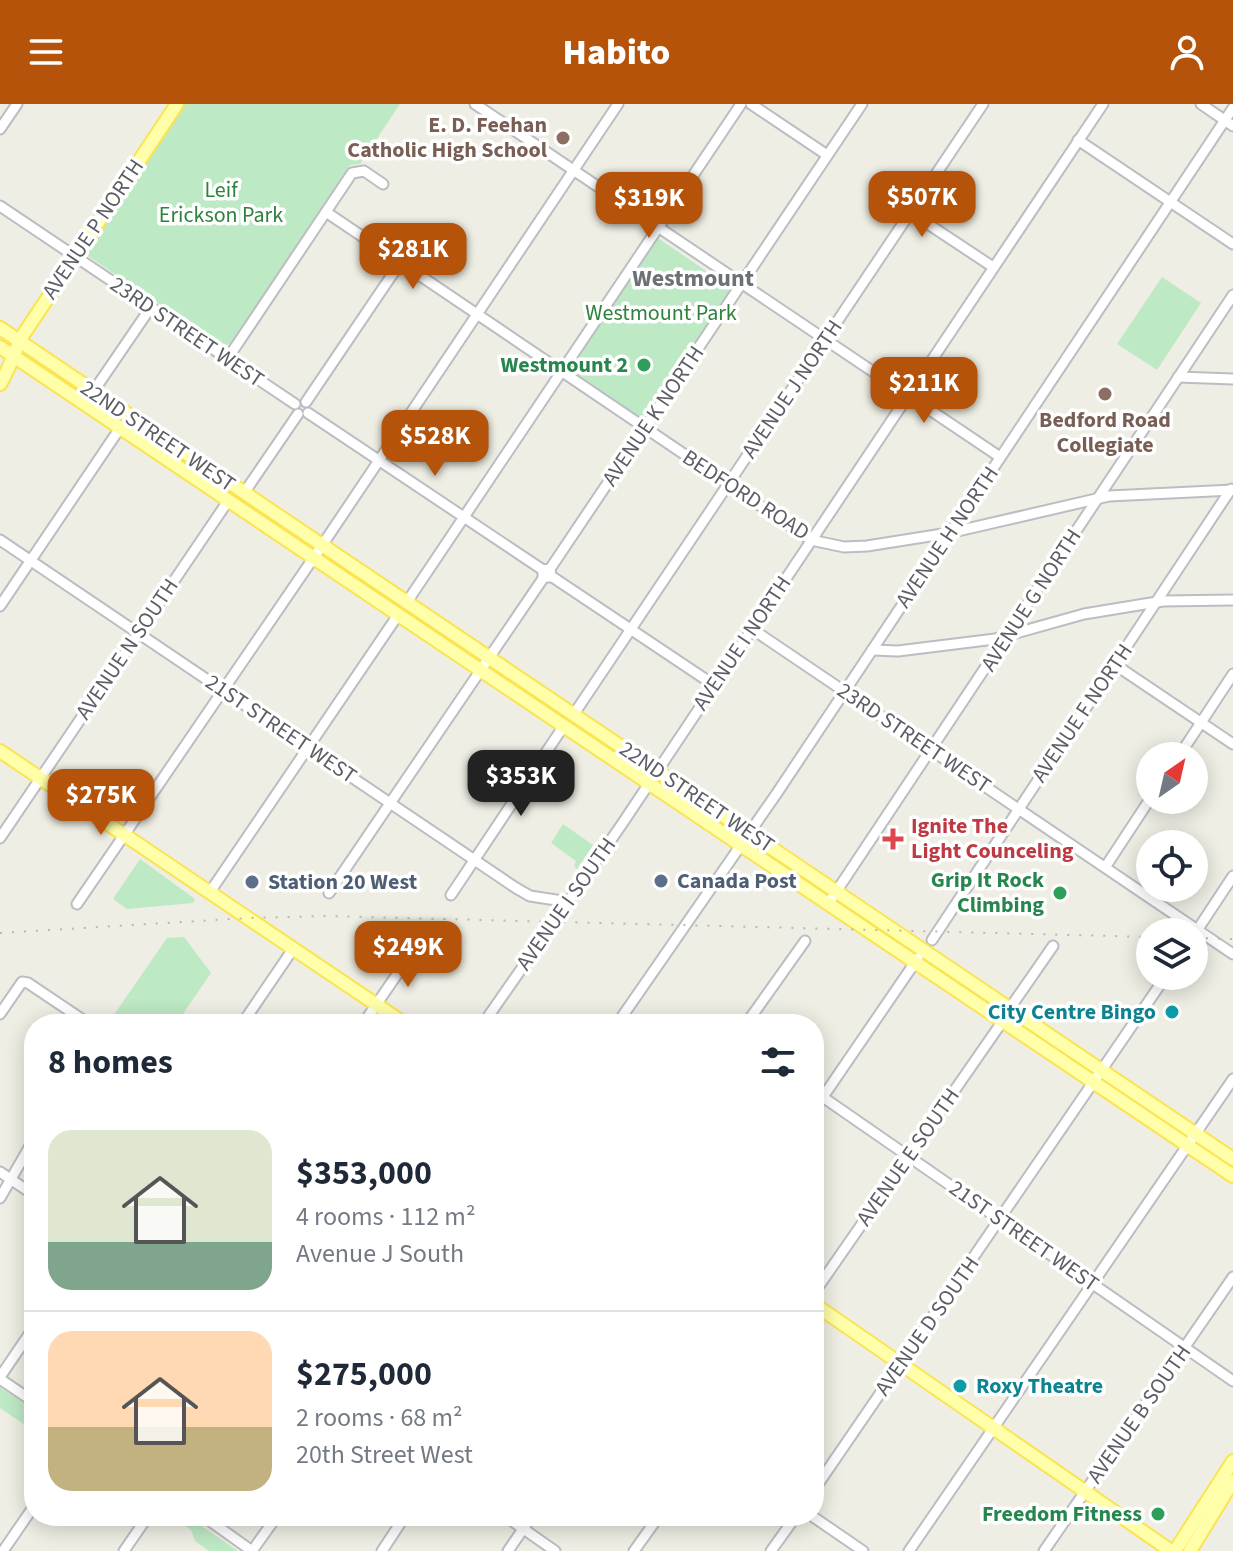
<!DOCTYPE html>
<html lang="en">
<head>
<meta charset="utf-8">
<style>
	:root { --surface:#fff; --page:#f2f2f3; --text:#1f2937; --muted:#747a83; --line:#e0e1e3; --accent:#b45309 }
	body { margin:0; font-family:"Source Sans 3",sans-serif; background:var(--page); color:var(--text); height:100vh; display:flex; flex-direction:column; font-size:30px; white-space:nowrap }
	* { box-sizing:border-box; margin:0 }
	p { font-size:26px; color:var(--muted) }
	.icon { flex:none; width:44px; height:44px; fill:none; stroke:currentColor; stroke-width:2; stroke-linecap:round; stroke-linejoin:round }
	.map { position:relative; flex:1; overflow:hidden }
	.details { position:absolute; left:24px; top:910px; width:800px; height:512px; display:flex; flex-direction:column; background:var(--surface); border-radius:32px; box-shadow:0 4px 20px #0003 }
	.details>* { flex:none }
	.needle { width:52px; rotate:34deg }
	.fabs { position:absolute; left:1136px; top:638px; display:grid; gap:16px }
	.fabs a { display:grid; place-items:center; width:72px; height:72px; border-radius:50%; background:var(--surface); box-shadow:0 4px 20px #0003; font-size:40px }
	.price { position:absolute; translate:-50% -68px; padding:0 18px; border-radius:16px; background:var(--accent); color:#fff; font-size:26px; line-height:52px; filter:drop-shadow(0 2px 4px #0008) }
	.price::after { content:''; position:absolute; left:50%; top:48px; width:24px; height:18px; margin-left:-12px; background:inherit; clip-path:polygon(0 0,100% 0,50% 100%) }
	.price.on { background:#222; color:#fff }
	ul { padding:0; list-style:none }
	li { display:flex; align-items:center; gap:24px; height:200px; padding:0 24px }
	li+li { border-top:2px solid var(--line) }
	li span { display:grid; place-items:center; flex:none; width:224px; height:160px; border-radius:24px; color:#555 }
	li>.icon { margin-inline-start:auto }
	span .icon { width:96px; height:96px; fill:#fffc; stroke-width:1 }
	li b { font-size:34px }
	h2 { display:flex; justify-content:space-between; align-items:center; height:96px; padding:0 24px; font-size:34px }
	header { display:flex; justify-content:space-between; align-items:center; height:104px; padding:0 24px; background:var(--accent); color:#fff; font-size:36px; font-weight:800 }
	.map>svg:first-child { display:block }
	.green { fill:#bee9c5 }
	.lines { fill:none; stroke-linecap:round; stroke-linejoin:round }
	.minor-casing { stroke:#bbbdc3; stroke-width:13 }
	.major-casing { stroke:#fbe451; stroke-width:16 }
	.minor { stroke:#fff; stroke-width:9 }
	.major { stroke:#fffea9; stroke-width:12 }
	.rail { stroke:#b7b7b8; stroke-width:2; stroke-dasharray:2 10; stroke-linecap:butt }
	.education-dot { fill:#8d6e63; stroke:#fff; stroke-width:3 }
	.leisure-dot { fill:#2e9e5b; stroke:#fff; stroke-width:3 }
	.health-dot { fill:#e0444e; stroke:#fff; stroke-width:3 }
	.service-dot { fill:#5c6f8a; stroke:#fff; stroke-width:3 }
	.culture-dot { fill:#0f9aa8; stroke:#fff; stroke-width:3 }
	.labels { text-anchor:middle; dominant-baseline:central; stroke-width:7; stroke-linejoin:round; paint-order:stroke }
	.education-label { font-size:22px; font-weight:bold; fill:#785e54; stroke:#fff; text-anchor:end }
	.park-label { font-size:22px; fill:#2e823e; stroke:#fff }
	.street-label { font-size:22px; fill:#5c5e65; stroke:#fff }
	.leisure-label { font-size:22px; font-weight:bold; fill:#27864d; stroke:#fff; text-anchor:end }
	.health-label { font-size:22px; font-weight:bold; fill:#be3a42; stroke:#fff; text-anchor:start }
	.service-label { font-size:22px; font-weight:bold; fill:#4e5e75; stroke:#fff; text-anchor:start }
	.culture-label { font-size:22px; font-weight:bold; fill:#0d838f; stroke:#fff; text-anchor:end }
	.neighbourhood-label { font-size:24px; font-weight:bold; fill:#6c7077; stroke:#fff }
</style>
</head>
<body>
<header><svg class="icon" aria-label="menu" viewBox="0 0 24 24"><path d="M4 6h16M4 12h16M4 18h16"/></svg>Habito<svg class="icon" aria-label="person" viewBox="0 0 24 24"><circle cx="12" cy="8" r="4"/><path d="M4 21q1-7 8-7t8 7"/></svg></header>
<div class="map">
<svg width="1233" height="1447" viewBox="0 0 1233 1447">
	<rect width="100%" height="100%" fill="#efeee4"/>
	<g class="green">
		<path d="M 185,0 L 400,0 L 360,60 L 350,61 L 230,240 L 221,242 L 88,152 L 86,146 Z"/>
		<path d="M 658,134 L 731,184 L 643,315 L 570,265 Z"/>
		<path d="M 1162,173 L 1201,199 L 1157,266 L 1117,240 Z"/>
		<path d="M 563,720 L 593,741 L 577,765 L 574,762 L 576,757 L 551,739 Z"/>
		<path d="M 140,755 L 195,795 L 193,799 L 127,805 L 113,795 Z"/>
		<path d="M 184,833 L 211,869 L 176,920 L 109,918 L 167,834 Z"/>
		<path d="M 0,1283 L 34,1306 L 34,1320 L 28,1316 L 25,1321 L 0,1304 Z"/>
		<path d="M 171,1412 L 187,1412 L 238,1447 L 209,1447 L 195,1437 L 191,1426 Z"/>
	</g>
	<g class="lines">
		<defs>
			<g id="minor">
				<path d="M 475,0 L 1000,353"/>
				<path d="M 751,0 L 827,51"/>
				<path d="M 1201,0 L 1233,22"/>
				<path d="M 0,25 L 17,0"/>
				<path d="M 1078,36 L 1233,140"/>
				<path d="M 0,102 L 295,300"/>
				<path d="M 326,108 L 811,436 L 844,443 L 867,442 L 949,429 L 1109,392 L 1233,386"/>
				<path d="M 910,108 L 993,163"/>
				<path d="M 228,254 L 352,69 L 364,67 L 383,80"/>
				<path d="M 1178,273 L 1233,275"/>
				<path d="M 93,288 L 151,203"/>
				<path d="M 306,298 L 400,159"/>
				<path d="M 308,309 L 543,466 L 550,465 L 551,473 L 543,473 L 543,466"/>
				<path d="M 244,389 L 298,310"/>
				<path d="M 0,436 L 516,784 L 530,792 L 569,798"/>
				<path d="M 550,465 L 862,0"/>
				<path d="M 551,472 L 714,581"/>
				<path d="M 407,498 L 741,0"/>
				<path d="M 0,502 L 120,324"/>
				<path d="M 752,525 L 1233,850"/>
				<path d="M 872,546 L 898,547 L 995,535 L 1084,510 L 1163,497 L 1233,496"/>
				<path d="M 1114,560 L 1233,640"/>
				<path d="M 574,610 L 983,0"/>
				<path d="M 1179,652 L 1233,570"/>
				<path d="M 0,734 L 228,397"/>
				<path d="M 1106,762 L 1150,695"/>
				<path d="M 210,788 L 398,511"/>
				<path d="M 329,789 L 544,473"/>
				<path d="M 451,791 L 563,623"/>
				<path d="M 77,800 L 325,437 L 618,0"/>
				<path d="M 828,800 L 1233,191"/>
				<path d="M 1194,831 L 1233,772"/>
				<path d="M 932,836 L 1231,385"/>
				<path d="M 1010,904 L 1053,842"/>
				<path d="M 0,910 L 22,878 L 28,879 L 89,920"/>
				<path d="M 242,920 L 293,845"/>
				<path d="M 363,920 L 424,831"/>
				<path d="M 483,920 L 622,720 L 1103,0"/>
				<path d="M 617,920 L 777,689 L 1233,4"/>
				<path d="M 746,920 L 805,837"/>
				<path d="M 814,987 L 1233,1277"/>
				<path d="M 814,1006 L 918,854"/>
				<path d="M 0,1068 L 34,1091"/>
				<path d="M 0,1094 L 34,1035"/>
				<path d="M 814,1189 L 1002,918"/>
				<path d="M 0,1273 L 34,1223"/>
				<path d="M 0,1275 L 34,1298"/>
				<path d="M 814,1386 L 1166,872"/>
				<path d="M 203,1412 L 252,1447"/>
				<path d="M 505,1412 L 555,1447"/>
				<path d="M 812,1412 L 863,1447"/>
				<path d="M 3,1447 L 34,1402"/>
				<path d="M 124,1447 L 148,1412"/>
				<path d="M 252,1447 L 277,1412"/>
				<path d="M 382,1447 L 405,1412"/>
				<path d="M 508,1447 L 532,1412"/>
				<path d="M 634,1447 L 659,1412"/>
				<path d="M 771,1447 L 796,1412"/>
				<path d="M 909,1447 L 1233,975"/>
				<path d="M 1044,1447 L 1233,1173"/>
			</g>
			<g id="major">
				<path d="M 0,224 L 1233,1055"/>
				<path d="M 0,243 L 1233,1072"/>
				<path d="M 0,280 C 10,264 14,248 23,231 L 177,0"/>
				<path d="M 0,647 L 405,920"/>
				<path d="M 814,1200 L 1171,1447"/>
				<path d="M 1175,1447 L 1233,1357"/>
				<path d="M 1190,1447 L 1233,1377"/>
			</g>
		</defs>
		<use href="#minor" class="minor-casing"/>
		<use href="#major" class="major-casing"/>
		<use href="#minor" class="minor"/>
		<use href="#major" class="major"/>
		<g class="rail">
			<path d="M 0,829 L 248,814 L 326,812 L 1150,833"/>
			<path d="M 1194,834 L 1233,835"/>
		</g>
	</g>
	<g class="education-dot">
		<circle cx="563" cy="34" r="8"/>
		<circle cx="1105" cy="290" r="8"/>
	</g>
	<g class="leisure-dot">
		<circle cx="644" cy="261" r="8"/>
		<circle cx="1060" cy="789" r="8"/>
		<circle cx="1158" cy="1410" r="8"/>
	</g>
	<path class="health-dot" d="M889 723h8v8h8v8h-8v8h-8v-8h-8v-8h8z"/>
	<g class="service-dot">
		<circle cx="661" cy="777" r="8"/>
		<circle cx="252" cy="778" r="8"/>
	</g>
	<g class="culture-dot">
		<circle cx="1172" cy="908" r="8"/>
		<circle cx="960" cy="1282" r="8"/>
	</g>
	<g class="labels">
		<g class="education-label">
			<text x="547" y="21">E. D. Feehan<tspan x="547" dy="25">Catholic High School</tspan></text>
			<text x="1105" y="316" text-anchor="middle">Bedford Road<tspan x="1105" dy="25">Collegiate</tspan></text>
		</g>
		<g class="park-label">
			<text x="221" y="86">Leif<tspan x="221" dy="25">Erickson Park</tspan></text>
			<text x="661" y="209">Westmount Park</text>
		</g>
		<g class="street-label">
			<text transform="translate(93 125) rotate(-56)">AVENUE P NORTH</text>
			<text transform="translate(187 228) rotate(34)">23RD STREET WEST</text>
			<text transform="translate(792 285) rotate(-56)">AVENUE J NORTH</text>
			<text transform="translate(653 312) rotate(-56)">AVENUE K NORTH</text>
			<text transform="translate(158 332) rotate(34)">22ND STREET WEST</text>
			<text transform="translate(746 391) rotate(33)">BEDFORD ROAD</text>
			<text transform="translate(947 433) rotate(-56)">AVENUE H NORTH</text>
			<text transform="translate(1031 496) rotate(-57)">AVENUE G NORTH</text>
			<text transform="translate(742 539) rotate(-56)">AVENUE I NORTH</text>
			<text transform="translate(127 545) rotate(-56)">AVENUE N SOUTH</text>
			<text transform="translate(1082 609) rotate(-56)">AVENUE F NORTH</text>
			<text transform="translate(281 625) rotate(34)">21ST STREET WEST</text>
			<text transform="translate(914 634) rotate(34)">23RD STREET WEST</text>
			<text transform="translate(697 693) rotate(34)">22ND STREET WEST</text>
			<text transform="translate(566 800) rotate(-55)">AVENUE I SOUTH</text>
			<text transform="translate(908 1053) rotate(-55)">AVENUE E SOUTH</text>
			<text transform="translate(1024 1132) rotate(35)">21ST STREET WEST</text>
			<text transform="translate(927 1222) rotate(-55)">AVENUE D SOUTH</text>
			<text transform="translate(1139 1310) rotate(-55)">AVENUE B SOUTH</text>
		</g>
		<g class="leisure-label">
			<text x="628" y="261">Westmount 2</text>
			<text x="1044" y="776">Grip It Rock<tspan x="1044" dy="25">Climbing</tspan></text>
			<text x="1142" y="1410">Freedom Fitness</text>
		</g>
		<g class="health-label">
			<text x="911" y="722">Ignite The<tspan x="911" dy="25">Light Counceling</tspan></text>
		</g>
		<g class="service-label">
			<text x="677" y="777">Canada Post</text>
			<text x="268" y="778">Station 20 West</text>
		</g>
		<g class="culture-label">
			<text x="1156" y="908">City Centre Bingo</text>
			<text x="976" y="1282" text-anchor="start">Roxy Theatre</text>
		</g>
		<g class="neighbourhood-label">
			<text x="693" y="174">Westmount</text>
		</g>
	</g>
</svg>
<div class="fabs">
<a><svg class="needle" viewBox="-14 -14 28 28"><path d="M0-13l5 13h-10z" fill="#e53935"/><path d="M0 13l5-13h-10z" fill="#747a83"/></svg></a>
<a><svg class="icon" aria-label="locate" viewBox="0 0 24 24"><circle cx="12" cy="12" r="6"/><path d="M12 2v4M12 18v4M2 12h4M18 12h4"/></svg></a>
<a><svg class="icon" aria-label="layers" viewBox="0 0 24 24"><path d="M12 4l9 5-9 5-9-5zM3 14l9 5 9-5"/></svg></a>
</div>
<b class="price" style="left:922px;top:135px">$507K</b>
<b class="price" style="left:649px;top:136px">$319K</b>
<b class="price" style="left:413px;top:187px">$281K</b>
<b class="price" style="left:924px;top:321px">$211K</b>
<b class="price" style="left:435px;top:374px">$528K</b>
<b class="price on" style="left:521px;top:714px">$353K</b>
<b class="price" style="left:101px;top:733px">$275K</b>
<b class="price" style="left:408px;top:885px">$249K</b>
<section class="details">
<h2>8 homes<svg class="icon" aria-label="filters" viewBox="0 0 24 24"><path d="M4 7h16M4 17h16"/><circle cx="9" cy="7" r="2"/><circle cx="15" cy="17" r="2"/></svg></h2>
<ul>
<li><span style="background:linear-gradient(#dfe7d0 70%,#7fa58c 0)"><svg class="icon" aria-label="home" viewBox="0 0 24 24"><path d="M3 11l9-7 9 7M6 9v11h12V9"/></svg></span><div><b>$353,000</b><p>4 rooms · 112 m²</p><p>Avenue J South</p></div></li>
<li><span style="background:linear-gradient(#ffd9b3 60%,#c2b280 0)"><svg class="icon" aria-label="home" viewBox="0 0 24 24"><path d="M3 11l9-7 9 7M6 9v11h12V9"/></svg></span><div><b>$275,000</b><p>2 rooms · 68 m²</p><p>20th Street West</p></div></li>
</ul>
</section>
</div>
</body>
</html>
